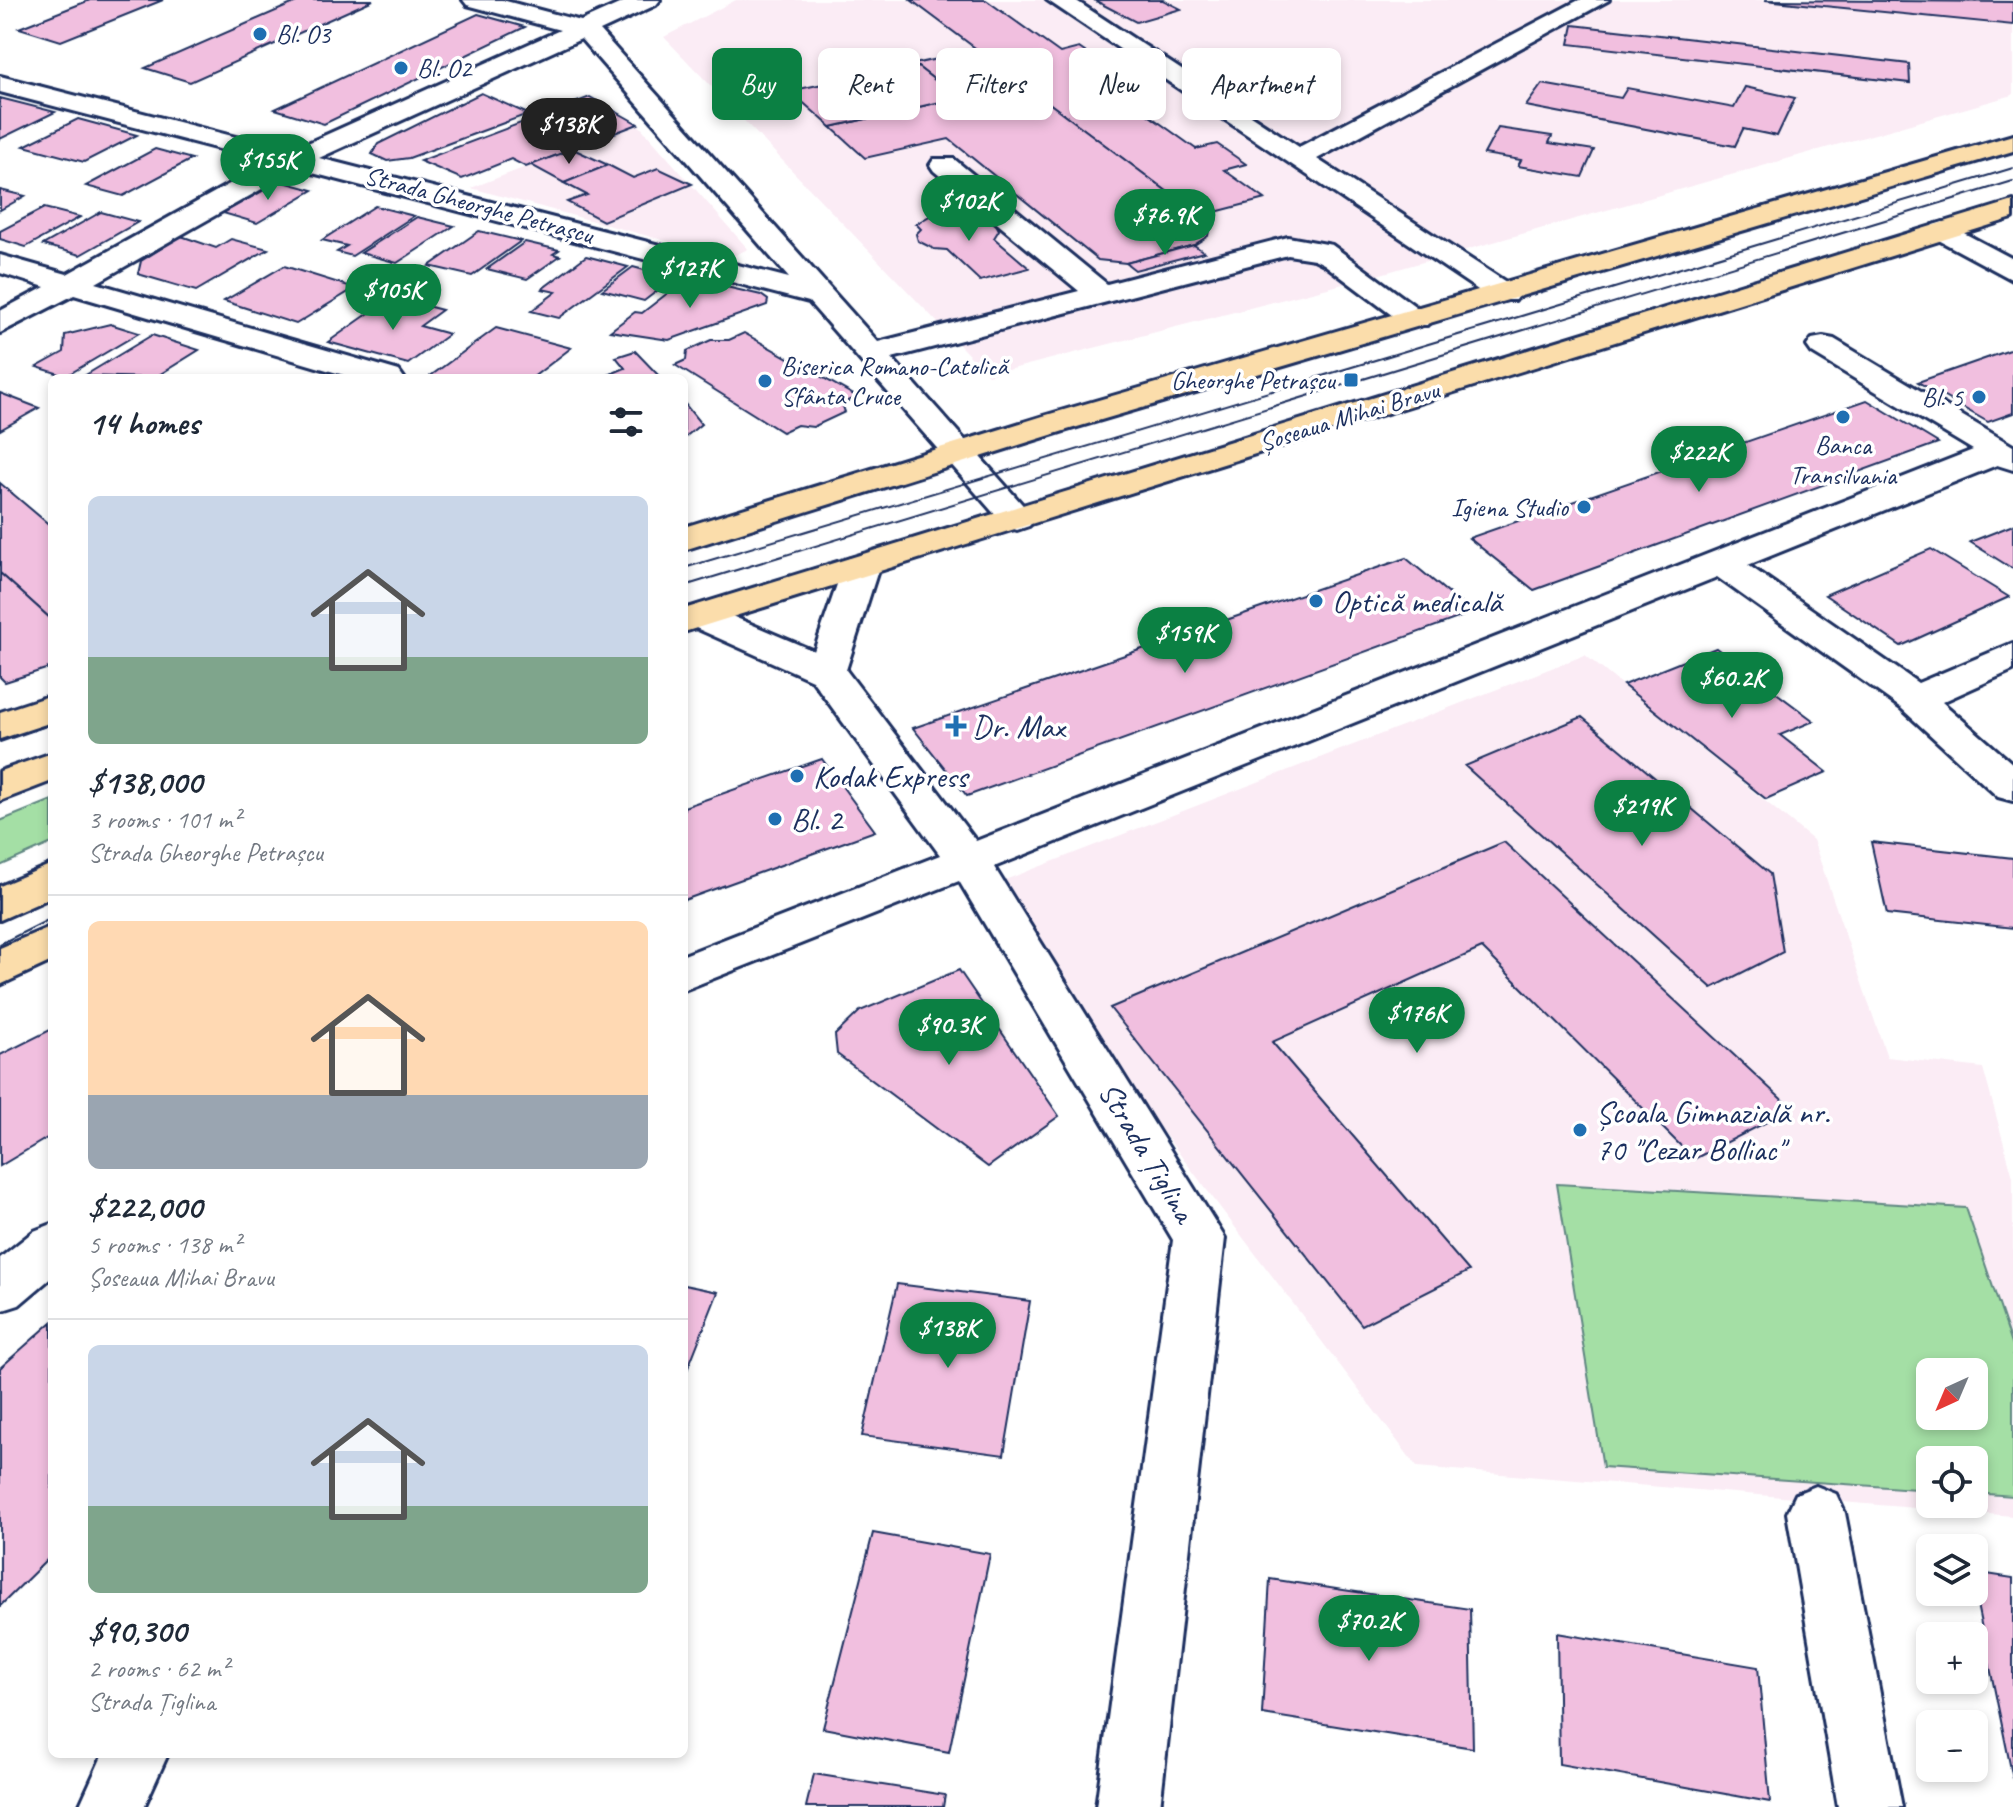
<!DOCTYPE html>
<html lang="en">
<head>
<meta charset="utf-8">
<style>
	:root { --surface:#fff; --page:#f2f2f3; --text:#1f2937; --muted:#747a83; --line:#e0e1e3; --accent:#0b8043 }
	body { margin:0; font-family:Caveat,sans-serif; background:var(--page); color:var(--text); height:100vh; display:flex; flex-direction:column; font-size:30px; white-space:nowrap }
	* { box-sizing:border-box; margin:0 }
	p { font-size:26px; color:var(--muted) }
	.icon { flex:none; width:44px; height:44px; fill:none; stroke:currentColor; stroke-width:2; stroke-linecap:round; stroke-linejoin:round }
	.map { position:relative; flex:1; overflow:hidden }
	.drawer { position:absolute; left:48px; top:374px; width:640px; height:1384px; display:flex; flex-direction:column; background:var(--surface); border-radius:12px; box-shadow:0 4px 12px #0003 }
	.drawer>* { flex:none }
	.top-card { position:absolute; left:712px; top:48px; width:760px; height:72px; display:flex; gap:16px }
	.needle { width:52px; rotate:224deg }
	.controls { position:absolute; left:1916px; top:1358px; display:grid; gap:16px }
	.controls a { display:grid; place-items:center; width:72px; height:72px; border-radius:12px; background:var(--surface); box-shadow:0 4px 12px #0003; font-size:40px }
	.price { position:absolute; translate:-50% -68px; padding:0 18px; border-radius:28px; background:var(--accent); color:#fff; font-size:26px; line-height:52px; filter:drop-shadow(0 2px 4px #0008) }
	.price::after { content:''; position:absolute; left:50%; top:48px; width:24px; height:18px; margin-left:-12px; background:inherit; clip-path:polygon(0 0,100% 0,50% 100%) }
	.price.active { background:#222; color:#fff }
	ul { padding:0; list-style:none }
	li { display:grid; align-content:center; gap:16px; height:424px; padding:0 40px }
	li+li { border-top:2px solid var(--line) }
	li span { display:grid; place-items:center; height:248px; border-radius:12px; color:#555 }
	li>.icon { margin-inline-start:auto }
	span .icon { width:144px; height:144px; fill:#fffc; stroke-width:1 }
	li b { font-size:34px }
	h2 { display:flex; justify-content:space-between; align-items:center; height:96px; padding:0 40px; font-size:34px }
	.pill { padding:0 28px; border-radius:12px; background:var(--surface); box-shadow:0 4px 12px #0003; font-size:28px; line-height:72px }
	.pill.active { background:var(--accent); color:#fff }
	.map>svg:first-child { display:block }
	.built { fill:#fbecf5; fill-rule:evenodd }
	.green { fill:#a4dfa5; stroke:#608782; stroke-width:2; fill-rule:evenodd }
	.building { fill:#f1bfdf; stroke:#1b2f5e; stroke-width:2 }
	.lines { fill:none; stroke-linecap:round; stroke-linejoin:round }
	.minor-casing { stroke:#1b2f5e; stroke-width:6 }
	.major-casing { stroke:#1b2f5e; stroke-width:6 }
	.minor { fill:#fff; fill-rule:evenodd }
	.major { fill:#fbddab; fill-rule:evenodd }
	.tram { stroke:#1b2f5e; stroke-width:2 }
	.poi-dot { fill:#1f6fb2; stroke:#fff; stroke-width:3 }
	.labels { text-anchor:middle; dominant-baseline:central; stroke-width:7; stroke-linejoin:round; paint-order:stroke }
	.far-poi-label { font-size:26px; fill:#1b2f5e; stroke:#fff; text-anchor:start }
	.far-street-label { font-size:26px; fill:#1b2f5e; stroke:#fff }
	.poi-label { font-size:32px; fill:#1b2f5e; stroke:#fff; text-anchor:start }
	.street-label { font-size:32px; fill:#1b2f5e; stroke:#fff }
</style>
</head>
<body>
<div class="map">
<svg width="2013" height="1807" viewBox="0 0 2013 1807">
	<rect width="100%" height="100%" fill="#fff"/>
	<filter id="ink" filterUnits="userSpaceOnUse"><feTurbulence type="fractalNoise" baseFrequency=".0125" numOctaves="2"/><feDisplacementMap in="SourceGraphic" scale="16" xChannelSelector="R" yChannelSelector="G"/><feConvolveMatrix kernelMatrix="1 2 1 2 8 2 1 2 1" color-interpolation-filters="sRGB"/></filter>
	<g filter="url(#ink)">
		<g class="built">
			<path d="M 736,0 L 2013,0 L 2013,95 L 1363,279 L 988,375 L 664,37 Z"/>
			<path d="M 638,124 L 748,249 L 729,258 L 471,188 Z"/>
			<path d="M 1585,655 L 1813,840 L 1887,1057 L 1983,1068 L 2013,1177 L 2013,1516 L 1417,1467 L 1125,1082 L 1005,880 ZM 1930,1372 L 1974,1372 L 1974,1416 L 1930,1416 ZM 1930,1460 L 1974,1460 L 1974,1504 L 1930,1504 Z"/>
		</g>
		<g class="green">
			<path d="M 52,800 L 52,843 L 0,866 L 0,821 Z"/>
			<path d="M 1557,1184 L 1966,1208 L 2013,1346 L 2013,1496 L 1974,1493 L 1974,1460 L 1930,1460 L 1930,1490 L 1603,1467 ZM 1930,1372 L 1974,1372 L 1974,1416 L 1930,1416 Z"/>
		</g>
		<g class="building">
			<path d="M 90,0 L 163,0 L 61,41 L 19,28 Z"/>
			<path d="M 301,0 L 373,0 L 190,82 L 145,68 Z"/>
			<path d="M 911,0 L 986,0 L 1060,53 L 1079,48 L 1107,67 L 1087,71 L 1196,149 L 1217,144 L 1246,164 L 1224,170 L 1265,199 L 1200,216 Z"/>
			<path d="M 1094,0 L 1163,0 L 1181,9 L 1136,22 Z"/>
			<path d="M 1765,0 L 2013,2 L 2013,25 Z"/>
			<path d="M 478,14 L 525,27 L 324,124 L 275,109 Z"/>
			<path d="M 1573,25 L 1909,64 L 1910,83 L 1569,44 Z"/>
			<path d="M 942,58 L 998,102 L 1037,94 L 1200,216 L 1210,225 L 1208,236 L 1194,245 L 1126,263 L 1098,260 L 949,139 L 865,158 L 831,127 L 958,98 L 914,64 Z"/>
			<path d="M 914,64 L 958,98 L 831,127 L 790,91 Z"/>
			<path d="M 1542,84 L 1621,98 L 1627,88 L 1734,108 L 1745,87 L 1795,98 L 1777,136 L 1743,129 L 1735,146 L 1526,106 Z"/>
			<path d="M 481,93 L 528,114 L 409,158 L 387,161 L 372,154 L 378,144 Z"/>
			<path d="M 590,97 L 638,124 L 526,167 L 511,159 L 462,179 L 420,161 Z"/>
			<path d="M 0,98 L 55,112 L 0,139 Z"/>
			<path d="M 78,119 L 137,135 L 84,162 L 24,146 Z"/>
			<path d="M 1498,128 L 1552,136 L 1549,143 L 1594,150 L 1582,177 L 1518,166 L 1521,160 L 1484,154 Z"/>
			<path d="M 155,149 L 192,159 L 123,196 L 86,186 Z"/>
			<path d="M 573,149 L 608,165 L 564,183 L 531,165 Z"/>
			<path d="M 608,165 L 633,178 L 658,168 L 692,184 L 603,221 L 567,202 L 587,195 L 564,183 Z"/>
			<path d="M 280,181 L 313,190 L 257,223 L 223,213 Z"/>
			<path d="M 0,190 L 25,196 L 0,210 Z"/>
			<path d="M 375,206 L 414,216 L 352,256 L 337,252 L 347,246 L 322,240 Z"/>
			<path d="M 44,208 L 80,217 L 26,247 L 0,239 L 0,231 Z"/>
			<path d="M 938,211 L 968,211 L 995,222 L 999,230 L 994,238 L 1029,268 L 980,281 L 947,250 L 934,249 L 918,241 L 916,234 L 921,229 L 916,224 Z"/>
			<path d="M 101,212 L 138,222 L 80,255 L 43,245 Z"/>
			<path d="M 417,217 L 454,226 L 397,263 L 361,253 Z"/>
			<path d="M 479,231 L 521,241 L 472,276 L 429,266 Z"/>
			<path d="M 181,236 L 216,248 L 231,239 L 268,249 L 196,291 L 138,274 L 141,261 Z"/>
			<path d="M 525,242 L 559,250 L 553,254 L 560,256 L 527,279 L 487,269 Z"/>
			<path d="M 1194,245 L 1204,252 L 1135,270 L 1126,263 Z"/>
			<path d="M 586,256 L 628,267 L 559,318 L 531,311 L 556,292 L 542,289 Z"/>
			<path d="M 284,266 L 355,288 L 296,324 L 224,301 Z"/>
			<path d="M 633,267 L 674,278 L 644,301 L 602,290 Z"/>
			<path d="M 687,278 L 761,295 L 768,300 L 767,305 L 669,340 L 610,331 L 635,312 L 642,313 Z"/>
			<path d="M 392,297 L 442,310 L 420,326 L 449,334 L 408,364 L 328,342 Z"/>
			<path d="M 110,324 L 139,333 L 66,376 L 37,367 L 64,352 L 65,335 Z"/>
			<path d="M 496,328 L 571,348 L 532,378 L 429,377 Z"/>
			<path d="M 744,333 L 857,397 L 842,404 L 845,412 L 813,427 L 797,425 L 782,432 L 675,365 L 686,360 L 687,351 L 711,340 L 729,340 Z"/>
			<path d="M 152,335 L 199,350 L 154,378 L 84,376 Z"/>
			<path d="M 2013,349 L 2013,413 L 1988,422 L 1918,382 Z"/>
			<path d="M 635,351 L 661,378 L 601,378 L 625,368 L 616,357 Z"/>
			<path d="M 0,393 L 39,408 L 0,430 Z"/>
			<path d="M 1867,400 L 1938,443 L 1534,590 L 1469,538 Z"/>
			<path d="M 684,403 L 701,424 L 684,438 Z"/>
			<path d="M 0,483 L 52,527 L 52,620 L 0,573 Z"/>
			<path d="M 2013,525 L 2013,569 L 1970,542 Z"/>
			<path d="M 1931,549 L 2009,597 L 1901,646 L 1825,595 Z"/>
			<path d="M 1406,558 L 1472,613 L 967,796 L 913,728 Z"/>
			<path d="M 0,573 L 52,620 L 52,667 L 5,682 L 0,677 Z"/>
			<path d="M 1716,648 L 1814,721 L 1780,735 L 1827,772 L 1766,799 L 1623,685 Z"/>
			<path d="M 1582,717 L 1770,874 L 1783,952 L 1712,988 L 1465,766 Z"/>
			<path d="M 822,759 L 875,831 L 684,900 L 684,807 Z"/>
			<path d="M 1504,842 L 1792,1109 L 1694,1159 L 1482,948 L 1272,1042 L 1469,1271 L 1362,1325 L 1110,1008 Z"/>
			<path d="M 1871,842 L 2013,858 L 2013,928 L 1887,914 Z"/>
			<path d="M 959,970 L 1059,1116 L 988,1167 L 837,1054 L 835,1035 L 860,1011 Z"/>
			<path d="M 52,1029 L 52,1135 L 0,1166 L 0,1055 Z"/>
			<path d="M 897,1284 L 1030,1301 L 1004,1455 L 862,1436 Z"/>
			<path d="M 684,1285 L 718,1292 L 684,1378 Z"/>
			<path d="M 52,1322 L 52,1555 L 0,1606 L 0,1368 Z"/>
			<path d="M 873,1533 L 990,1554 L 949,1752 L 823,1728 Z"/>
			<path d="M 1974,1572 L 2013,1578 L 2013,1779 L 1974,1590 Z"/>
			<path d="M 1270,1579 L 1470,1609 L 1473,1748 L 1262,1714 Z"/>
			<path d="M 1557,1633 L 1758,1667 L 1770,1802 L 1559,1764 Z"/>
			<path d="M 814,1774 L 945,1795 L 943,1807 L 806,1807 Z"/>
		</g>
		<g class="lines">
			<defs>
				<g id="minor">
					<path d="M 463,0 L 502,0 L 581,21 L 628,0 L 660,0 L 656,5 L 600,31 L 878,342 L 1079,291 L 934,171 L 930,165 L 934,159 L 954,159 L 1107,284 L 1288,237 L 1332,245 L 1431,318 L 1427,325 L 1405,325 L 1324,264 L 1314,259 L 1288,255 L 892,358 L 1029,512 L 1035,519 L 1029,526 L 1017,530 L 1005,526 L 809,302 L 297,169 L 96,283 L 399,371 L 404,378 L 354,378 L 74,295 L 0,333 L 0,311 L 45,287 L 0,273 L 0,255 L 67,274 L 269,162 L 0,92 L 0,76 L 290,151 L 560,30 L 467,5 ZM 581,39 L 789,278 L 319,158 Z"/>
					<path d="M 1047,0 L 1075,0 L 1299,147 L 1579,0 L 1609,0 L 1317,159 L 1515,288 L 1519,294 L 1515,300 L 1493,300 Z"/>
					<path d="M 1943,222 L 2013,259 L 2013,280 L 1933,237 L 1929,231 L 1933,225 Z"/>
					<path d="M 1823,337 L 1834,339 L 2013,446 L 2013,470 L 1997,465 L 1748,565 L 1918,683 L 2013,643 L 2013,670 L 1942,702 L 2013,764 L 2013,801 L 1998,797 L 1901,708 L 1717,577 L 994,867 L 1225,1238 L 1160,1807 L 1096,1807 L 1173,1240 L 959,881 L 684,990 L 684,955 L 940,855 L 812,680 L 687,624 L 684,612 L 700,605 L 713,608 L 814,651 L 843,567 L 848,559 L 861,556 L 874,559 L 879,567 L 846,670 L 976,841 L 1973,450 L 1812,353 L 1807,346 L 1812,339 Z"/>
					<path d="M 52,1224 L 52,1277 L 19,1305 L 0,1311 L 0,1258 L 34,1231 Z"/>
					<path d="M 1816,1486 L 1836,1494 L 1845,1513 L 1902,1807 L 1838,1807 L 1787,1513 L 1796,1494 Z"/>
					<path d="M 103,1754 L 168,1754 L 144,1807 L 79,1807 Z"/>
				</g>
				<g id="major">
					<path d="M 2013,135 L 2013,151 L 1067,430 L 684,550 L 684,527 L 1043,416 Z"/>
					<path d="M 2013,201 L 2013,218 L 684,632 L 684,609 Z"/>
					<path d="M 52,695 L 52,722 L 0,739 L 0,712 Z"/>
					<path d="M 52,753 L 52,781 L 0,801 L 0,771 Z"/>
					<path d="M 52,864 L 52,897 L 0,920 L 0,886 Z"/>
					<path d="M 52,926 L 52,961 L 0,985 L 0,948 Z"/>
				</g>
			</defs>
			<use href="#minor" class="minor-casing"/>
			<use href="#major" class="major-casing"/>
			<use href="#minor" class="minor"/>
			<use href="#major" class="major"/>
			<g class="tram">
				<path d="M 684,568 L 2013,168"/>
				<path d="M 684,586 L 2013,181"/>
				<path d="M 0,742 L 52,724"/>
				<path d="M 0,944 L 52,918"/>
			</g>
		</g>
	</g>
	<g class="poi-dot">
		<circle cx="260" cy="34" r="8"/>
		<circle cx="401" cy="68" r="8"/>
		<rect x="1343" y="372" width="16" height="16" rx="4"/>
		<circle cx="765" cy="381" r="8"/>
		<circle cx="1979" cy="397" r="8"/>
		<circle cx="1843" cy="417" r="8"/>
		<circle cx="1584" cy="507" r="8"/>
		<circle cx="1316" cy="601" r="8"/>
		<path d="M952 714h8v8h8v8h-8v8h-8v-8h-8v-8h8z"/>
		<circle cx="797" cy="776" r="8"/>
		<circle cx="775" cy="819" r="8"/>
		<circle cx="1580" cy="1130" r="8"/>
	</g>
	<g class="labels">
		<g class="far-poi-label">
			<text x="276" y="34">Bl. O3</text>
			<text x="417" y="68">Bl. O2</text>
			<text x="781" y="366">Biserica Romano-Catolică<tspan x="781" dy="30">Sfânta Cruce</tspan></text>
			<text x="1335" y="380" text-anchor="end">Gheorghe Petrașcu</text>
			<text x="1963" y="397" text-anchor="end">Bl. 5</text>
			<text x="1843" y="445" text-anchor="middle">Banca<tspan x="1843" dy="30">Transilvania</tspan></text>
			<text x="1568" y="507" text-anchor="end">Igiena Studio</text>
		</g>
		<g class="far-street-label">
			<text transform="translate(479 205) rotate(15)">Strada Gheorghe Petrașcu</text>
			<text transform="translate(1349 416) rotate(-17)">Șoseaua Mihai Bravu</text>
		</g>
		<g class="poi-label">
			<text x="1332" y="601">Optică medicală</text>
			<text x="972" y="726">Dr. Max</text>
			<text x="813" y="776">Kodak Express</text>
			<text x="791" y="819">Bl. 2</text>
			<text x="1596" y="1112">Școala Gimnazială nr.<tspan x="1596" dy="37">70 "Cezar Bolliac"</tspan></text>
		</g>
		<g class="street-label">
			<text transform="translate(1147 1152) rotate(59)">Strada Țiglina</text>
		</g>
	</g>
</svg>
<div class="controls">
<a><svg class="needle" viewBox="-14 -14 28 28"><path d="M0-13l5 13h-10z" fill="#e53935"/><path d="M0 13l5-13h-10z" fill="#747a83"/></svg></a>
<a><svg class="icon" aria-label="locate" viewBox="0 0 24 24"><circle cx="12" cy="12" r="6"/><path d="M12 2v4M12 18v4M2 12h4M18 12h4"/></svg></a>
<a><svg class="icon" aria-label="layers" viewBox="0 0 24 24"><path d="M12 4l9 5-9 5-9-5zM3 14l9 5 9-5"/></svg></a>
<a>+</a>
<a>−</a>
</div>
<b class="price active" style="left:569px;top:166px">$138K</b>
<b class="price" style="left:268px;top:202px">$155K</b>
<b class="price" style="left:969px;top:243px">$102K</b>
<b class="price" style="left:1165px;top:257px">$76.9K</b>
<b class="price" style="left:690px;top:310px">$127K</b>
<b class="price" style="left:393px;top:332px">$105K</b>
<b class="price" style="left:1699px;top:494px">$222K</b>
<b class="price" style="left:1185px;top:675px">$159K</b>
<b class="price" style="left:1732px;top:720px">$60.2K</b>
<b class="price" style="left:1642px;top:848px">$219K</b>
<b class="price" style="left:1417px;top:1055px">$176K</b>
<b class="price" style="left:949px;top:1067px">$90.3K</b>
<b class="price" style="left:948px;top:1370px">$138K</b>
<b class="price" style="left:1369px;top:1663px">$70.2K</b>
<div class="top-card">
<a class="pill active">Buy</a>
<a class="pill">Rent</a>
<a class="pill">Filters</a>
<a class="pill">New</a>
<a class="pill">Apartment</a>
</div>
<section class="drawer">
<h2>14 homes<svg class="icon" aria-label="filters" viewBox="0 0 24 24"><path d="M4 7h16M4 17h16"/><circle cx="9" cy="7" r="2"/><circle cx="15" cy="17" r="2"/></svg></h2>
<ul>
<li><span style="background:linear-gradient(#c9d6e8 65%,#7fa58c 0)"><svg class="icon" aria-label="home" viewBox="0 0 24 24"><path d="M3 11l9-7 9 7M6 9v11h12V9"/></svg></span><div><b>$138,000</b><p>3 rooms · 101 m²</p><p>Strada Gheorghe Petrașcu</p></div></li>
<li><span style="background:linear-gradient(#ffd9b3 70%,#9aa5b1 0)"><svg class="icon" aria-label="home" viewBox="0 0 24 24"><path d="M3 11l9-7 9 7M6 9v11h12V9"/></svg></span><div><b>$222,000</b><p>5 rooms · 138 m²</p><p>Șoseaua Mihai Bravu</p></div></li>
<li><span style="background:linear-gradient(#c9d6e8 65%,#7fa58c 0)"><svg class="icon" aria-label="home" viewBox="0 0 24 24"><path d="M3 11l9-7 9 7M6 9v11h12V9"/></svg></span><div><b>$90,300</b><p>2 rooms · 62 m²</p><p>Strada Țiglina</p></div></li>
</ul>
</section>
</div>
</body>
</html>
